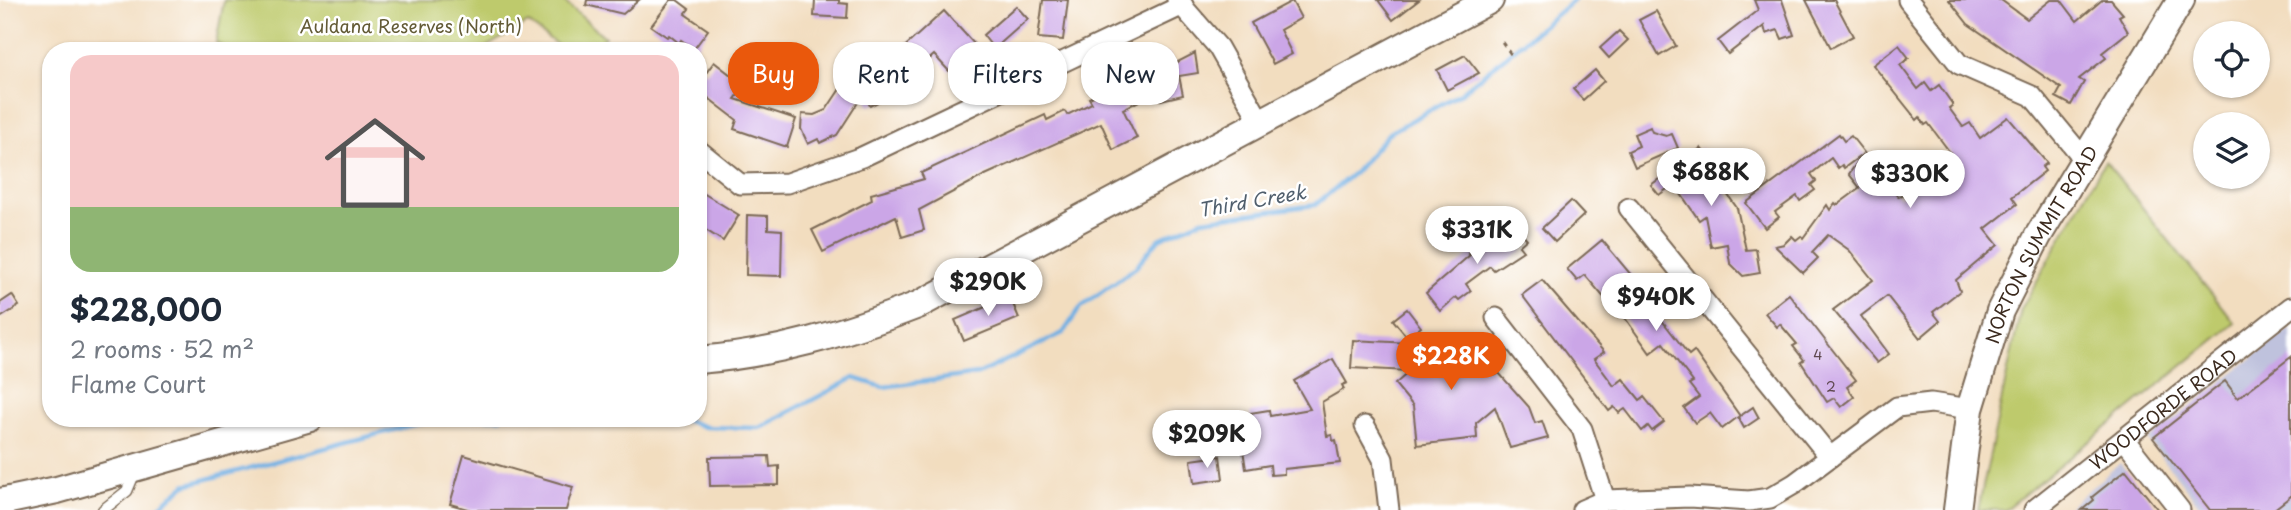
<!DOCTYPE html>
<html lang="en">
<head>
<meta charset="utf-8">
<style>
	:root { --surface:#fff; --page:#f2f2f3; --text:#1f2937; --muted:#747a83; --accent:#ea580c }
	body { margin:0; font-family:"Playpen Sans",sans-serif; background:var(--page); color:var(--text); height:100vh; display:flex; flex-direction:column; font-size:26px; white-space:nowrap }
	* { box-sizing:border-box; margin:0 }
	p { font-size:23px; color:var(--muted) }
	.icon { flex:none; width:38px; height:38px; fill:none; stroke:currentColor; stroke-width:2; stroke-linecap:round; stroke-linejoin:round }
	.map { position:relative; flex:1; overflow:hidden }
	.drawer { position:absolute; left:42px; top:42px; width:665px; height:385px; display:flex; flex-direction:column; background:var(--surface); border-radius:28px; box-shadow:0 2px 5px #0004 }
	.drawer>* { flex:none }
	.hud { position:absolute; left:728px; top:42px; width:665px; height:63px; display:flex; gap:14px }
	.controls { position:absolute; left:2193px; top:21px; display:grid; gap:14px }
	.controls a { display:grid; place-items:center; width:77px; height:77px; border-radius:50%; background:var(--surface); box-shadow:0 2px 5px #0004; font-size:35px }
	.price { position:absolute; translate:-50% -60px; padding:0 16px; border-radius:24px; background:#fff; color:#222; font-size:23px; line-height:46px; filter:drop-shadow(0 2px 4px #0008) }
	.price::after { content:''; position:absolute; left:50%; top:42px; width:21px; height:16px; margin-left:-10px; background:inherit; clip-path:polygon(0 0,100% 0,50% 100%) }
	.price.current { background:var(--accent); color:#fff }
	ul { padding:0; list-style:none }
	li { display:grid; align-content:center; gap:14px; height:371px; padding:0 28px }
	li span { display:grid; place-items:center; height:217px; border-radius:21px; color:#555 }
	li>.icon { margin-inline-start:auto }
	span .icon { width:126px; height:126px; fill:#fffc; stroke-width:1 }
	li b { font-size:30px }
	.pill { padding:0 24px; border-radius:28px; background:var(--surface); box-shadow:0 2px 5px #0004; font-size:24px; line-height:63px }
	.pill.current { background:var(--accent); color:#fff }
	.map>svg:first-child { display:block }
	.industrial { fill:#bfc2dd }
	.green { fill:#beca6c; stroke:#7c7a45; stroke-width:2 }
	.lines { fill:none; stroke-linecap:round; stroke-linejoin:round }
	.stream { stroke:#6fafe3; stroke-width:4.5 }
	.building { fill:#cba6e7 }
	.service-casing { stroke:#7b6956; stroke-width:13 }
	.minor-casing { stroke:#7b6956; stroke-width:23 }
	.secondary-casing { stroke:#7b6956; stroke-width:30 }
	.path { stroke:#7b6956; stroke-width:2.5; stroke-dasharray:5 5; stroke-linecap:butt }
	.service { stroke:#fff; stroke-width:10 }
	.minor { stroke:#fff; stroke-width:19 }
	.secondary { stroke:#fff; stroke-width:26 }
	.labels { text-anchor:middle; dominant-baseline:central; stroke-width:5; stroke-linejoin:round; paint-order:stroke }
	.number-label { font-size:14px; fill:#5f4950 }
	.park-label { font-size:18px; fill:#625a35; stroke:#fff }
	.street-label { font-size:18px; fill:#3b2a1e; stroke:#fff }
	.water-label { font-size:19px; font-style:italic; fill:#505f6d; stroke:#fff }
</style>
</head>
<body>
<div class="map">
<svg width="2291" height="510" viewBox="0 0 2291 510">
	<rect width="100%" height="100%" fill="#fff"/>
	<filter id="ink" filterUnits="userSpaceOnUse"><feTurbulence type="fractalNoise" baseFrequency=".0143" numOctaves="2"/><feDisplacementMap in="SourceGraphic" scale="14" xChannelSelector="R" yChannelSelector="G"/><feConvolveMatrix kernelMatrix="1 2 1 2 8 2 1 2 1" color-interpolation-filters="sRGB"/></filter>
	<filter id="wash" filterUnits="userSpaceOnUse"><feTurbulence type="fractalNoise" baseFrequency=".00686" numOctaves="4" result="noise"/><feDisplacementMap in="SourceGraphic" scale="28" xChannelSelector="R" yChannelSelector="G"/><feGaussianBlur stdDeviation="1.57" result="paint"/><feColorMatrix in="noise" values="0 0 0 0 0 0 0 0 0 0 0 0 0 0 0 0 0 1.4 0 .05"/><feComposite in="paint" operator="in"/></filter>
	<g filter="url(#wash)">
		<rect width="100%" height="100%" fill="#f2ddbf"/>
		<g class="industrial">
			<path d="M 2291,327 L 2291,510 L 2203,510 L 2148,440 Z"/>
			<path d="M 2120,463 L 2158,510 L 2065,510 Z"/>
		</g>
		<g class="green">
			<path d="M 224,0 L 562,0 L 605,37 L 593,49 L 559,46 L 528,23 L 479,51 L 232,51 L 216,43 Z"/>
			<path d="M 2105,161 L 2235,323 L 2005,510 L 1978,510 L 2021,309 Z"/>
		</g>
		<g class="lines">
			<g class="stream">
				<path d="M 486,418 L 501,418"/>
				<path d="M 679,418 L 705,427 L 759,428 L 854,378 L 883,387 L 978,374 L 1063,333 L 1081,307 L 1136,267 L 1159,239 L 1202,220 L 1315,205 L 1355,172 L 1389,133 L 1461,93 L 1574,0"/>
				<path d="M 155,510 L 185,485 L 439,418"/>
			</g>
		</g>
		<g id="blocks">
			<g class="building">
				<path d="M 587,0 L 639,0 L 623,14 L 586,5 Z"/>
				<path d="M 671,0 L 677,0 L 689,9 L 685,14 L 708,30 L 694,49 L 681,40 L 679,43 L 669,35 L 667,37 L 651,26 Z"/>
				<path d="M 815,0 L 839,0 L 839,3 L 848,4 L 847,18 L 814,16 Z"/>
				<path d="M 1043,0 L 1068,0 L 1063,40 L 1038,38 Z"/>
				<path d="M 1378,0 L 1419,0 L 1393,20 Z"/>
				<path d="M 1754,0 L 1782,0 L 1794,35 L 1782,39 L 1778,30 L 1766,34 L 1764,26 L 1728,54 L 1718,41 L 1758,10 Z"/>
				<path d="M 1806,0 L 1834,0 L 1853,36 L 1831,48 Z"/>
				<path d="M 1949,0 L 2001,0 L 2027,19 L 2051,0 L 2061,0 L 2077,21 L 2102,0 L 2111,0 L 2123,14 L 2119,16 L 2128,32 L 2102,53 L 2106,58 L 2079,79 L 2084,82 L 2071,105 L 2056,97 L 2061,88 L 1968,24 Z"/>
				<path d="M 1292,1 L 1301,18 L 1280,30 L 1292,54 L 1273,64 L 1251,23 Z"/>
				<path d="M 1016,6 L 1028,19 L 994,49 L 983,35 Z"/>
				<path d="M 944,11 L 976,46 L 949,71 L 934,55 L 916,71 L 921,81 L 870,106 L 864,93 L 837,135 L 820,143 L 818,139 L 808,144 L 801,129 L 802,114 L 814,115 L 826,110 L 842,86 L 891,63 L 888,57 L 899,52 Z"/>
				<path d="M 1656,11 L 1676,46 L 1659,56 L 1639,20 Z"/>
				<path d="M 1619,31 L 1628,40 L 1609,58 L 1600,48 Z"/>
				<path d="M 1899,45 L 1909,58 L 1900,65 L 1918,89 L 1925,83 L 1931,91 L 1939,85 L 1953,105 L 1949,108 L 1963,127 L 1970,123 L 1980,138 L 2008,117 L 2047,163 L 2042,167 L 2045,171 L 2012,197 L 2017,204 L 1985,229 L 1998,245 L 1956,280 L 1960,291 L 1933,312 L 1940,321 L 1920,338 L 1887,296 L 1861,316 L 1889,354 L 1877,363 L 1833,310 L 1873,280 L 1849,250 L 1828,235 L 1812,252 L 1818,258 L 1803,273 L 1775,246 L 1784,244 L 1792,236 L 1796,240 L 1801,236 L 1803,238 L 1827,205 L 1830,210 L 1835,203 L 1837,205 L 1860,188 L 1849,174 L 1863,154 L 1844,168 L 1842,165 L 1838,168 L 1831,158 L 1811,174 L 1816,181 L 1811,185 L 1815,190 L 1800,201 L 1797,196 L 1775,212 L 1779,217 L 1765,228 L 1746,203 L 1839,134 L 1844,141 L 1851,136 L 1899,197 L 1955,159 L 1928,123 L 1925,125 L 1920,117 L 1917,120 L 1873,65 Z"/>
				<path d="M 1168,53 L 1174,64 L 1195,53 L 1198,73 L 1179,76 L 1183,95 L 1161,100 L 1158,80 L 1145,83 L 1144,80 L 1157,73 L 1153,56 Z"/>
				<path d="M 1465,55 L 1479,73 L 1447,90 L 1437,70 Z"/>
				<path d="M 744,58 L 758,69 L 735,99 L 796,119 L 787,147 L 734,129 L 737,120 L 698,90 L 698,67 L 706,73 L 714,62 L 731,75 Z"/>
				<path d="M 1595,70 L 1604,81 L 1583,100 L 1573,89 Z"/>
				<path d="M 1131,79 L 1141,100 L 1123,109 L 1137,138 L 1113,150 L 1101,123 L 983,176 L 919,210 L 924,230 L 902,237 L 896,216 L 823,252 L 812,230 L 872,200 L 871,194 L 924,179 L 921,173 L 1045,115 L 1047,120 L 1065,111 L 1067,115 L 1092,103 L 1089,98 Z"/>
				<path d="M 1650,127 L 1652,132 L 1666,136 L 1672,134 L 1678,148 L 1635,167 L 1628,151 L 1639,146 L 1634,134 Z"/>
				<path d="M 1701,148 L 1713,164 L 1708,167 L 1737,208 L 1746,250 L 1756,249 L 1760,273 L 1743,276 L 1730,263 L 1727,244 L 1711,247 L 1705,216 L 1699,220 L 1674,184 L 1659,195 L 1651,185 Z"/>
				<path d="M 698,190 L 739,215 L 723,241 L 698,225 Z"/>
				<path d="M 1571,201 L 1584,215 L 1555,242 L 1542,228 Z"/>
				<path d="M 747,215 L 768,216 L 768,229 L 782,230 L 781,276 L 746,275 Z"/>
				<path d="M 1514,224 L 1527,239 L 1519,246 L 1523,251 L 1494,270 L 1490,266 L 1466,284 L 1471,291 L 1459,300 L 1456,297 L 1440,311 L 1426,293 L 1470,255 L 1468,253 L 1488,237 L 1492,243 Z"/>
				<path d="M 1602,240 L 1642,288 L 1637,293 L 1654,316 L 1657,314 L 1689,355 L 1694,351 L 1740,416 L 1753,407 L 1759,418 L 1744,428 L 1738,417 L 1722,429 L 1710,413 L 1695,423 L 1684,408 L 1699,397 L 1689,384 L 1693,382 L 1663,343 L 1650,353 L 1615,304 L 1612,307 L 1585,275 L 1577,281 L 1567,269 Z"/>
				<path d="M 1542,280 L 1604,352 L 1594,359 L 1614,386 L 1623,379 L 1640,400 L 1644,397 L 1664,422 L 1652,431 L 1648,426 L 1642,431 L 1625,409 L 1619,413 L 1614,407 L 1609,411 L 1522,295 Z"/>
				<path d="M 1008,292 L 1019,318 L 964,341 L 955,320 L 995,303 L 993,299 Z"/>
				<path d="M 1789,294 L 1856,380 L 1847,387 L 1854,397 L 1841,407 L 1834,398 L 1827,402 L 1801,362 L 1804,360 L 1793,346 L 1797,344 L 1780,324 L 1777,327 L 1765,313 Z"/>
				<path d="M 12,295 L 19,306 L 0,318 L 0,303 Z"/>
				<path d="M 1407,309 L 1421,327 L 1408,338 L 1393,320 Z"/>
				<path d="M 1454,335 L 1473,361 L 1480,355 L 1496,375 L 1499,373 L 1529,407 L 1535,423 L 1542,421 L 1548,438 L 1510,448 L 1495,407 L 1476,423 L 1477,438 L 1417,445 L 1413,406 L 1395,384 L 1410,371 L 1351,368 L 1353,340 L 1410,343 L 1423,358 Z"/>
				<path d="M 2291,357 L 2291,496 L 2273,510 L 2210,510 L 2153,438 L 2225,381 L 2238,398 Z"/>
				<path d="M 1333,359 L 1347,383 L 1342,385 L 1344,389 L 1322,402 L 1327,436 L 1332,435 L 1333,441 L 1336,440 L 1340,463 L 1284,469 L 1284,474 L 1271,475 L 1270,465 L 1246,469 L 1239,425 L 1252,424 L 1250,413 L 1269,410 L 1270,416 L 1310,409 L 1294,381 Z"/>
				<path d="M 464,455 L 573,487 L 566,510 L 471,510 L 450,504 Z"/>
				<path d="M 769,456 L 770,467 L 779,466 L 779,485 L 710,486 L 709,457 Z"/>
				<path d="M 1220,456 L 1223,479 L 1194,483 L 1191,460 Z"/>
				<path d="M 2126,470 L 2158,510 L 2082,510 L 2094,500 L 2092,497 Z"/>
			</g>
		</g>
	</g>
	<g filter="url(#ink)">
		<use href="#blocks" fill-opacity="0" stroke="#7b6956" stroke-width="2"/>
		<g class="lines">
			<defs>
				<path id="service" d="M 103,510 L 127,491 L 135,472"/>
				<g id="minor">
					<path d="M 1177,0 L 1218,47 L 1261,123"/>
					<path d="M 1908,0 L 1959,64 L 2032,96 L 2084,159"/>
					<path d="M 698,150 L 740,184 L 787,183 L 862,157 L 1183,5"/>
					<path d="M 1629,208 L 1830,457"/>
					<path d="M 1496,318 L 1582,429 L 1605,500"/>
					<path d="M 1365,426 L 1383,459 L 1389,510"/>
					<path d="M 2124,439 L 2180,510"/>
					<path d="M 1582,510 L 1605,500 L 1690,497 L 1749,501 L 1770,498 L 1794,484 L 1897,407 L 1931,403 L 1970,409"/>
					<path id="s1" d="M 2034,510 L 2291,307"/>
				</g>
				<g id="secondary">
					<path d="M 698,360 C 776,354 845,333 918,305 L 1490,0"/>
					<path d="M 0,502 L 57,490 L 310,418"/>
					<path id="s2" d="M 1957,510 L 1970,409 L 2000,311 L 2038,236 L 2181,0"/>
				</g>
			</defs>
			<use href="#service" class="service-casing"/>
			<use href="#minor" class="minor-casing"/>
			<use href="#secondary" class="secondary-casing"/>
			<path class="path" d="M 1502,42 L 1512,56"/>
			<use href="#service" class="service"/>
			<use href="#minor" class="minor"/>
			<use href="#secondary" class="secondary"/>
		</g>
	</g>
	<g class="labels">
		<g class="number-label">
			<text x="1818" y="354">4</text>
			<text x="1831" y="386">2</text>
		</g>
		<g class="park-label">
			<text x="411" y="25">Auldana Reserves (North)</text>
		</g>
		<g class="street-label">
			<text stroke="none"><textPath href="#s2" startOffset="282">NORTON SUMMIT ROAD</textPath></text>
			<text stroke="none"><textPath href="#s1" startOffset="164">WOODFORDE ROAD</textPath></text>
		</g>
		<g class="water-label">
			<text transform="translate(1252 200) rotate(-10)">Third Creek</text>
		</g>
	</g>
</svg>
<div class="controls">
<a><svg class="icon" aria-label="locate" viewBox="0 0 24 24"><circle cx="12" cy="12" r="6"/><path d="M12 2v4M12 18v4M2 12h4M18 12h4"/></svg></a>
<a><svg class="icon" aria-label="layers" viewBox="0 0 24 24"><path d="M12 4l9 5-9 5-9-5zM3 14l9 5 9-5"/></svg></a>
</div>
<b class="price" style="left:1711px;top:208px">$688K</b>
<b class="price" style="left:1910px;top:210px">$330K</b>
<b class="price" style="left:1477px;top:266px">$331K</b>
<b class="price" style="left:988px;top:318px">$290K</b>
<b class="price" style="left:1656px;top:333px">$940K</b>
<b class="price current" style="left:1451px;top:392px">$228K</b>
<b class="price" style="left:1207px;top:470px">$209K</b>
<div class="hud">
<a class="pill current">Buy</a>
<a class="pill">Rent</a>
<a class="pill">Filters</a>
<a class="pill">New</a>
</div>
<section class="drawer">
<ul>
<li><span style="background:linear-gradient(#f6c9c9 70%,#8fb573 0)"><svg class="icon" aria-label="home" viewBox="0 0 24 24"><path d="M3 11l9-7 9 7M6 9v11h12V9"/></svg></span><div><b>$228,000</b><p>2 rooms · 52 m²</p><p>Flame Court</p></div></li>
</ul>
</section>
</div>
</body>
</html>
